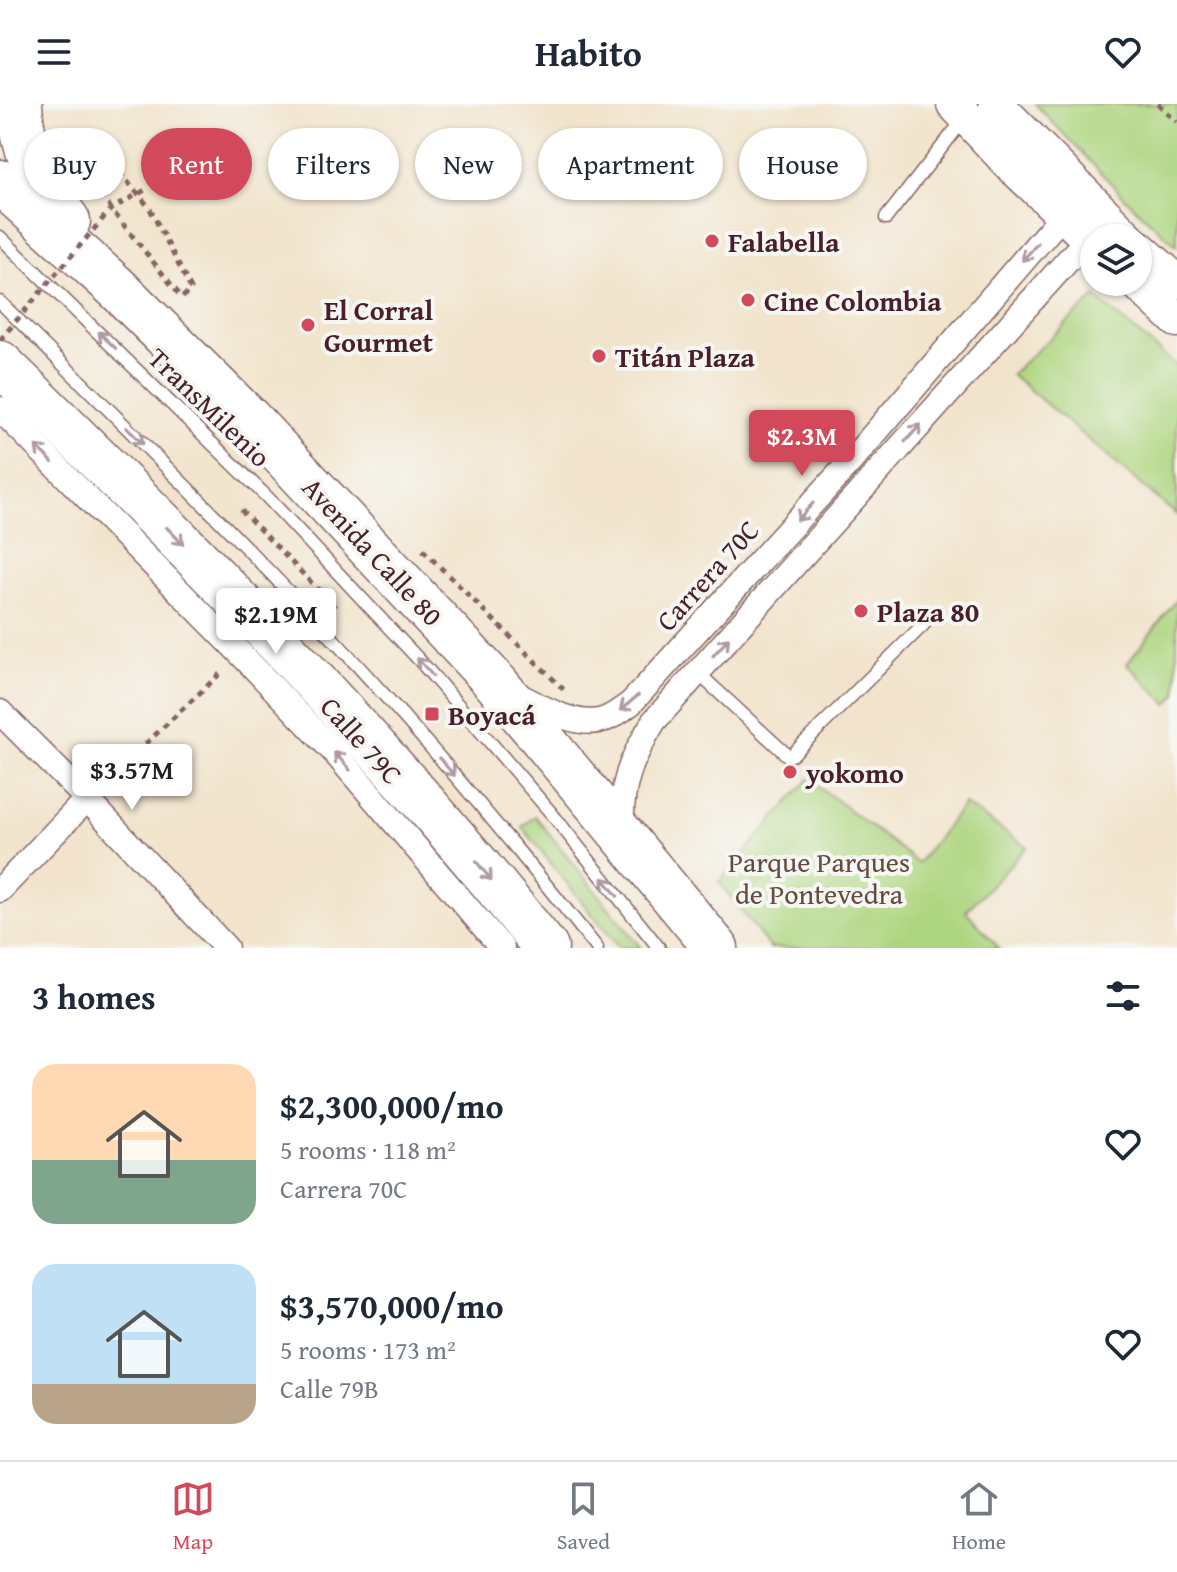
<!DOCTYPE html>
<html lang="en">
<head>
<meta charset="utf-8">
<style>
	:root { --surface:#fff; --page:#f6f6f7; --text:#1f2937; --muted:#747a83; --line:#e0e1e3; --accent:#d1495b }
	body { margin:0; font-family:"Gentium Book Plus",serif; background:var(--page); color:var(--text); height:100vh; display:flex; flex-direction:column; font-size:30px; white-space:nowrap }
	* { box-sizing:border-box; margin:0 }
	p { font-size:26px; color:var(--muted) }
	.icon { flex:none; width:44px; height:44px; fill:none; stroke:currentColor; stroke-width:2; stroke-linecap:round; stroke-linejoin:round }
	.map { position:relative; height:844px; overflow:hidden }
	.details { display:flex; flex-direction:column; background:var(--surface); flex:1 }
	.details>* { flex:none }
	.hud { position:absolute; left:24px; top:24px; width:1130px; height:72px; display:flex; gap:16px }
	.fabs { position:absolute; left:1080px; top:120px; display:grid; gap:16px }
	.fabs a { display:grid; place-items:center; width:72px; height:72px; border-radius:50%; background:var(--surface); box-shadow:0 2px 6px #0004; font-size:40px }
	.price { position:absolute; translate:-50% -68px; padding:0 18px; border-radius:8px; background:#fff; color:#222; font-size:26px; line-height:52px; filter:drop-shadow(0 2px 4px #0008) }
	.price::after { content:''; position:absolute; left:50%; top:48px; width:24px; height:18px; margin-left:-12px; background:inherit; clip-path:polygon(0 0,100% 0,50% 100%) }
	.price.active { background:var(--accent); color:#fff }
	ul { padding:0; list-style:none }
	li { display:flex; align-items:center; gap:24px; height:200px; padding:0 32px }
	li span { display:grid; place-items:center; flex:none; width:224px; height:160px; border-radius:24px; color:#555 }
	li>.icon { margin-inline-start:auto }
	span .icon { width:96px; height:96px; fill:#fffc; stroke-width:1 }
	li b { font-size:34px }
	h2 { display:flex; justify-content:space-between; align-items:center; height:96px; padding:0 32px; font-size:34px }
	.chip { padding:0 28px; border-radius:36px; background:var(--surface); box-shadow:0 2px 6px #0004; font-size:28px; line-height:72px }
	.chip.active { background:var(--accent); color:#fff }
	header { display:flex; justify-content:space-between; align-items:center; height:104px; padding:0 32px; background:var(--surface); font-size:36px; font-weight:800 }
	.tabs { display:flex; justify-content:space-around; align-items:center; height:112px; border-top:2px solid var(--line); background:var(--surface); font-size:22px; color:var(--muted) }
	.tabs a { display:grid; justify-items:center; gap:4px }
	.tabs .active { color:var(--accent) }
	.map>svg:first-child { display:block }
	.green { fill:#add57f; stroke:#7c7a55; stroke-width:2 }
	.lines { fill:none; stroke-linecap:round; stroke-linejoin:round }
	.lane-casing { stroke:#856463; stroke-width:15 }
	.street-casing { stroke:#856463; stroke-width:27 }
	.secondary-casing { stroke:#856463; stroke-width:37 }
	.highway-casing { stroke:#856463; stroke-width:47 }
	.path { stroke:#856463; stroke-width:5; stroke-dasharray:6 6; stroke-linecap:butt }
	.lane { stroke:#fff; stroke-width:12 }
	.street { stroke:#fff; stroke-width:24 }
	.secondary { stroke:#fff; stroke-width:34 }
	.highway { stroke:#fff; stroke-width:44 }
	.path-bridge { stroke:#856463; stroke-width:5; stroke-dasharray:6 6; stroke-linecap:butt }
	.oneway { stroke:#ae9aa0 }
	.poi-dot { fill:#d1495b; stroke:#f6f6f2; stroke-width:3 }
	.labels { text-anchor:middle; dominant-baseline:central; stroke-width:8; stroke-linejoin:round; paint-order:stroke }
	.poi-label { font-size:28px; font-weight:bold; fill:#4a1f2b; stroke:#f6f6f2; text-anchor:start }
	.street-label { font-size:28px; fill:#4a1f2b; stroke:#f6f6f2 }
	.park-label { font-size:28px; fill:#634c40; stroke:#f6f6f2 }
</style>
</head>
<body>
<header><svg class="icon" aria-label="menu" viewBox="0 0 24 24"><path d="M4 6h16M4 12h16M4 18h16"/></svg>Habito<svg class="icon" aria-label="heart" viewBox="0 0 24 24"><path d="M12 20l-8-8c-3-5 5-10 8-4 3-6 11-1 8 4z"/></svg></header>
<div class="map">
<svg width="1177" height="844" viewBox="0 0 1177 844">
	<rect width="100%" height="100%" fill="#f6f6f2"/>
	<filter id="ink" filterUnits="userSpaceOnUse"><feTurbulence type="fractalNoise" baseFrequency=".0125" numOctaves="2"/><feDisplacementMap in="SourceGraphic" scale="16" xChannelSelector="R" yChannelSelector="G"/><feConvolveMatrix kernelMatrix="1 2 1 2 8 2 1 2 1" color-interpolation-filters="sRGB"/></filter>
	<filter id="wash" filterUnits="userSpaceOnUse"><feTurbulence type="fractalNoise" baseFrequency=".006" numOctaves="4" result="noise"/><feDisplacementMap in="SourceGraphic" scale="32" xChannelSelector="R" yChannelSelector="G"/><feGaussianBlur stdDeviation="1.8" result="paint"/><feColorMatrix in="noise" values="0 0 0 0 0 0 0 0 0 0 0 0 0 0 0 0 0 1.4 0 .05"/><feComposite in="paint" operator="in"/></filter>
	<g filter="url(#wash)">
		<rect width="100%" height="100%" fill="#f2e4cc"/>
		<g class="green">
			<path d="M 1035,0 L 1177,0 L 1177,142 L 1133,102 Z"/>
			<path d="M 1095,193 L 1177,262 L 1177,411 L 1011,270 Z"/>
			<path d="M 1177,495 L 1177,590 L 1168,600 L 1127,560 Z"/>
			<path d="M 809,675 L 918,759 L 964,700 L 1027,743 L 966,807 L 999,844 L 770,844 L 719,778 Z"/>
			<path d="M 535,712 L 641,844 L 619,844 L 522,723 Z"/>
		</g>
	</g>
	<g filter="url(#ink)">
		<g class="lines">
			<defs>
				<g id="lane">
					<path d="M 886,114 L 964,15"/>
					<path d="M 0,133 L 267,393 L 421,558 L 552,710 L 659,844"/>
					<path d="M 0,198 C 128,325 257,450 378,584 C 454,668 526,755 597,844"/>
					<path d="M 824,336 L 850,358"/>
					<path d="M 698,569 L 787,651 L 792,651 L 924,520"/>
				</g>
				<g id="street">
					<path d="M 0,305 L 241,550 L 335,649 L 502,844"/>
					<path d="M 516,590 C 540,602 575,624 603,616 C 613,613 623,605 631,599 L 850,358 L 1072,100"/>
					<path d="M 0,608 L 87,695 L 226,844"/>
					<path d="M 622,726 C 620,680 631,655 654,617 L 1097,124"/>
					<path d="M 0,786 L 87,695"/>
				</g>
				<g id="secondary">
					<path d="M 954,0 L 1008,58 L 1094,140"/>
					<path d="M 996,0 L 1128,134"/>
					<path d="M 1138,143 L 1177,178"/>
					<path d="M 1136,178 L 1177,216"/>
				</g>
				<g id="highway">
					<path d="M 20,0 C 21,47 41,81 68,117"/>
					<path d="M 0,78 L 117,184 L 249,315 L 496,579 L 716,844"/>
					<path d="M 0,259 C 191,445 379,635 546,844"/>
				</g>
			</defs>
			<use href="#lane" class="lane-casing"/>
			<use href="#street" class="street-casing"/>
			<use href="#secondary" class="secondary-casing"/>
			<use href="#highway" class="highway-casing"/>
			<g class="path">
				<path d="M 1158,0 L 1177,18"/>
				<path d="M 64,51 L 94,38 L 149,103 L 191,185 L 182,194 L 111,105 L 78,45"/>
				<path d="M 241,406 L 335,503"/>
				<path d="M 423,446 L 564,586"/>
				<path d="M 102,681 L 223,567"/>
			</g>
			<use href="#lane" class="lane"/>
			<use href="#street" class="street"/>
			<use href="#secondary" class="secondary"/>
			<use href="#highway" class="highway"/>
			<path class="path-bridge" d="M 0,236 L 111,105 L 147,85"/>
		</g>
		<defs><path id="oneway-shaft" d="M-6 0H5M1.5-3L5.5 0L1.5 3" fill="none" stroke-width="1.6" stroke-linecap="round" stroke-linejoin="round" transform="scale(2)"/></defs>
		<g class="oneway">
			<use href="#oneway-shaft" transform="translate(1030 148) rotate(131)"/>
			<use href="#oneway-shaft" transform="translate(107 236) rotate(-136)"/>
			<use href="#oneway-shaft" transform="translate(913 329) rotate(-48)"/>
			<use href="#oneway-shaft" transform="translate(135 332) rotate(45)"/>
			<use href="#oneway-shaft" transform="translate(44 350) rotate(-135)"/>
			<use href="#oneway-shaft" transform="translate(805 408) rotate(132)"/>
			<use href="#oneway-shaft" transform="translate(175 432) rotate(46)"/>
			<use href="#oneway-shaft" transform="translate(721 543) rotate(-48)"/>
			<use href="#oneway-shaft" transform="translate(425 563) rotate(-131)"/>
			<use href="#oneway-shaft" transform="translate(629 599) rotate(140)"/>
			<use href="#oneway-shaft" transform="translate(342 657) rotate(-131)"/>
			<use href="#oneway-shaft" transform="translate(447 663) rotate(49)"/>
			<use href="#oneway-shaft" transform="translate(484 767) rotate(51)"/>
			<use href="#oneway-shaft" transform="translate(610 783) rotate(-129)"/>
		</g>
	</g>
	<g class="poi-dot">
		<circle cx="712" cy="137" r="8"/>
		<circle cx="748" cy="196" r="8"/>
		<circle cx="308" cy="221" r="8"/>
		<circle cx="599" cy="252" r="8"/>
		<circle cx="861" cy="507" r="8"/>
		<rect x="424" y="602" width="16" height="16" rx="4"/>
		<circle cx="790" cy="668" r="8"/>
	</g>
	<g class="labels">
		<g class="poi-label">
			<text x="728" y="137">Falabella</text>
			<text x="764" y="196">Cine Colombia</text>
			<text x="324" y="205">El Corral<tspan x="324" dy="32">Gourmet</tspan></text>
			<text x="615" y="252">Titán Plaza</text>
			<text x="877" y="507">Plaza 80</text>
			<text x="448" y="610">Boyacá</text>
			<text x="806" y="668">yokomo</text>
		</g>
		<g class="street-label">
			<text transform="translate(210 303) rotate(44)">TransMilenio</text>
			<text transform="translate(373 447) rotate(47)">Avenida Calle 80</text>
			<text transform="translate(707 471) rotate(-48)">Carrera 70C</text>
			<text transform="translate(362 636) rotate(48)">Calle 79C</text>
		</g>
		<g class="park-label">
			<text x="819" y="757">Parque Parques<tspan x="819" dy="32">de Pontevedra</tspan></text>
		</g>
	</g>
</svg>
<div class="fabs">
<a><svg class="icon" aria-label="layers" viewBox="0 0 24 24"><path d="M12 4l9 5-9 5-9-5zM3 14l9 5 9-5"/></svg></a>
</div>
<b class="price active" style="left:802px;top:374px">$2.3M</b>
<b class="price" style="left:276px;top:552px">$2.19M</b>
<b class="price" style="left:132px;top:708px">$3.57M</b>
<div class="hud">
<a class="chip">Buy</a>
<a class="chip active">Rent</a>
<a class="chip">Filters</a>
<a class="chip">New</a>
<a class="chip">Apartment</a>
<a class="chip">House</a>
</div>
</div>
<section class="details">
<h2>3 homes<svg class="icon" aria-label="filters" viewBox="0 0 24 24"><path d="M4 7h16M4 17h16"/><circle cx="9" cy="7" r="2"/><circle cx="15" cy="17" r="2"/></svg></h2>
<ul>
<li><span style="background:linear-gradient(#ffd9b3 60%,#7fa58c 0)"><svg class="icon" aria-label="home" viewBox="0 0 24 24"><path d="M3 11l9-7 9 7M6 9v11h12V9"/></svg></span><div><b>$2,300,000/mo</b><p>5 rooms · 118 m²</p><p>Carrera 70C</p></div><svg class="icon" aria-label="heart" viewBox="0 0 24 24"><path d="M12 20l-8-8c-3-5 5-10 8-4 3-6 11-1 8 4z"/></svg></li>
<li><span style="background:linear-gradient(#bfe0f5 75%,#b9a48a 0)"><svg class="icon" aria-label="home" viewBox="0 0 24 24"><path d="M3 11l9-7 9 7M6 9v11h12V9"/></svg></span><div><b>$3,570,000/mo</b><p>5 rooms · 173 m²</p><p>Calle 79B</p></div><svg class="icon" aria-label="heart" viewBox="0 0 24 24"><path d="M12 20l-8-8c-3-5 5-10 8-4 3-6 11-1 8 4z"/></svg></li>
</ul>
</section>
<nav class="tabs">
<a class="active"><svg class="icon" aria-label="map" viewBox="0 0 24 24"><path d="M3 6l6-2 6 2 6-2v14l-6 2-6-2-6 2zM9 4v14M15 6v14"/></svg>Map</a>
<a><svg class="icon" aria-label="saved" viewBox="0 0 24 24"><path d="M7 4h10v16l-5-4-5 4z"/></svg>Saved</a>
<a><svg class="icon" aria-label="home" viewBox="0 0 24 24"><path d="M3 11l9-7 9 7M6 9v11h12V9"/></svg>Home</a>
</nav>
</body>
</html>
